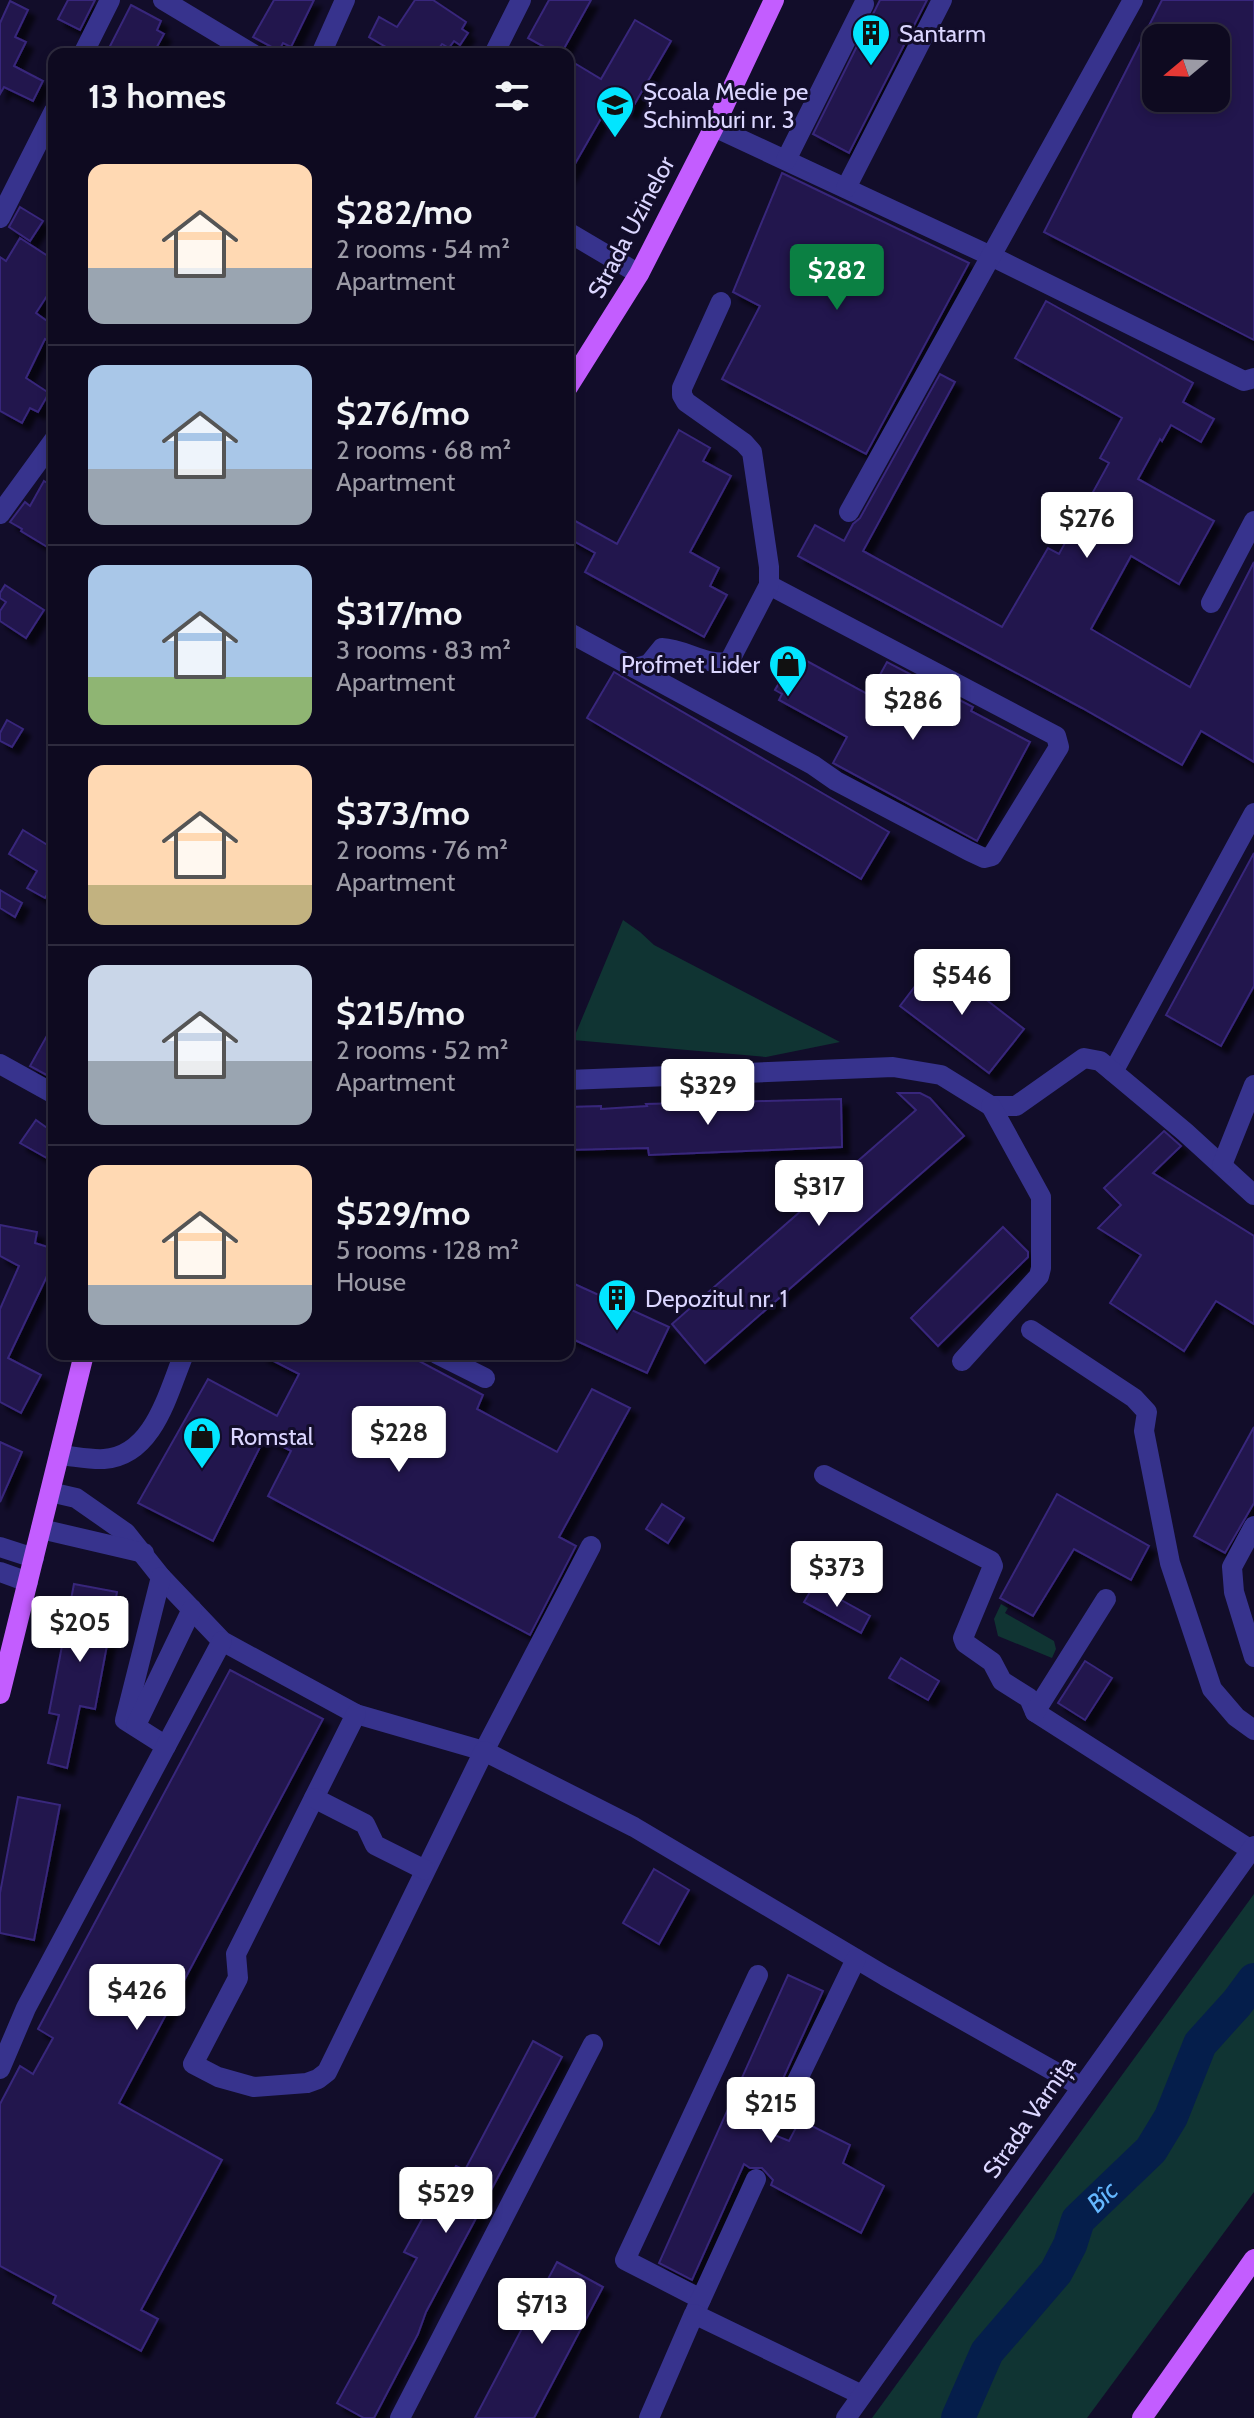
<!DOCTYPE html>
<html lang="en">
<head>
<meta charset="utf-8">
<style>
	:root { --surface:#0e0a20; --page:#171329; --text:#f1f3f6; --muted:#9b9aa5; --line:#2e2b3e; --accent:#0b8043 }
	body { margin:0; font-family:Cabin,sans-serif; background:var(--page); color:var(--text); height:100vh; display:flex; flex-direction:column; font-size:30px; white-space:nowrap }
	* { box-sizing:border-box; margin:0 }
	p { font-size:26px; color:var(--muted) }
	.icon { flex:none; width:44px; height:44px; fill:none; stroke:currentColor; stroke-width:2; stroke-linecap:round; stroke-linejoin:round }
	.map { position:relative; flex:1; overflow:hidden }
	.details { position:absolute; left:48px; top:48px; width:526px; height:1312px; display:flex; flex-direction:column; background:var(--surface); border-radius:16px; box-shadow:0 4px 12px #0003,0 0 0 2px var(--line) }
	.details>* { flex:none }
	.needle { width:52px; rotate:251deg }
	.buttons { position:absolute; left:1142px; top:24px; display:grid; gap:16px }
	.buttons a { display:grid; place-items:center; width:88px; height:88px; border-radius:16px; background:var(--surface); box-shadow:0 4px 12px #0003,0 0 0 2px var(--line); font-size:40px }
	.price { position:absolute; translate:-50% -68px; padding:0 18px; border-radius:8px; background:#fff; color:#222; font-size:26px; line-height:52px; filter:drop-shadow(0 2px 4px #0008) }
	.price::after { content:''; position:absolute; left:50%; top:48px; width:24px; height:18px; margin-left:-12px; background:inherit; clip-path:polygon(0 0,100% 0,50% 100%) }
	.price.on { background:var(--accent); color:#fff }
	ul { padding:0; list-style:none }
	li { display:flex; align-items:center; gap:24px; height:200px; padding:0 40px }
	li+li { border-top:2px solid var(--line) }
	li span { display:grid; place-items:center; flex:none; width:224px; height:160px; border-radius:16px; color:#555 }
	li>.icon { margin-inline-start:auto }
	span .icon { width:96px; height:96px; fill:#fffc; stroke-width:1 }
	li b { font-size:34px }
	h2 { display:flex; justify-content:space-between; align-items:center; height:96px; padding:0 40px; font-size:34px }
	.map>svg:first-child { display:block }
	.green { fill:#103433 }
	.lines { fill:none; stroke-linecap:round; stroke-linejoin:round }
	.river { stroke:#051e4b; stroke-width:34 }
	.building { fill:#22174d; stroke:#38277b; stroke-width:2; fill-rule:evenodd; filter:url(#shadow) }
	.minor { stroke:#37338d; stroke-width:20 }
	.major { stroke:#c35dff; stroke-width:20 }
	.labels { text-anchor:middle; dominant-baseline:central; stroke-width:6; stroke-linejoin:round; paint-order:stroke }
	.poi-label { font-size:24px; fill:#dbd6ff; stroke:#120d2a; text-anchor:start }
	.street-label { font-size:24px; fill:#dbd6ff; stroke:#120d2a }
	.water-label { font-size:26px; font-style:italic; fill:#64b7ff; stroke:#120d2a }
</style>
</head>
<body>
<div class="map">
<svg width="1254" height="2418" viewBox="0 0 1254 2418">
	<defs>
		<filter id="shadow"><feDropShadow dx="7" dy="7" stdDeviation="2" flood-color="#0009"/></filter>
	</defs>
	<rect width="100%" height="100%" fill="#120d2a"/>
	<g class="green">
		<path d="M 623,920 L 640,932 L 654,945 L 840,1042 L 766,1057 L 573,1040 Z"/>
		<path d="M 1001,1604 L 1008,1608 L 1005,1613 L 1054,1641 L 1056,1649 L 1052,1658 L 998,1636 L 994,1619 Z"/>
		<path d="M 1254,1894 L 1254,2192 L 1087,2418 L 872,2418 Z"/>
	</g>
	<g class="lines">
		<path class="river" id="s1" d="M 958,2418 L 987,2352 L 1056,2272 L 1070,2245 L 1078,2220 L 1151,2150 L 1171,2117 L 1200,2044 L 1237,2003 L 1254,1980"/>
	</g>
	<g class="building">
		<path d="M 68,0 L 95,0 L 80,30 L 58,19 Z"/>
		<path d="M 274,0 L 314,0 L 291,47 L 283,43 L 279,51 L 253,37 Z"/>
		<path d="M 415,0 L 433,0 L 466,22 L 462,29 L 468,33 L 460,45 L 454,41 L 449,48 L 442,44 L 435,54 L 398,54 L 369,37 L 379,17 L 397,27 Z"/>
		<path d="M 549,0 L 591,0 L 561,54 L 557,54 L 528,38 Z"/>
		<path d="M 880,0 L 927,0 L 849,153 L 813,134 Z"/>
		<path d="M 1162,0 L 1254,0 L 1254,340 L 1044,232 ZM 1156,38 L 1216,38 L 1216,98 L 1156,98 Z"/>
		<path d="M 10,1 L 28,10 L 15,37 L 26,42 L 14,66 L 43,81 L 33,101 L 4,87 L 0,94 L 0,23 Z"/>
		<path d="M 131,5 L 161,21 L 157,30 L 164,34 L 153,54 L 106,54 Z"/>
		<path d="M 635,20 L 671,41 L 630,112 L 611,101 L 568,176 L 568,77 L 576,64 L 601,79 Z"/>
		<path d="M 782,173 L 969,263 L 866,454 L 722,379 L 760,306 L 733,292 Z"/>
		<path d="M 20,207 L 43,221 L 30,241 L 9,227 Z"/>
		<path d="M 20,238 L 54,260 L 54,285 L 36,313 L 54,326 L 54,345 L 45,339 L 26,378 L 49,393 L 38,412 L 30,408 L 22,423 L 0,411 L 0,257 L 6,261 Z"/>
		<path d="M 1046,301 L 1193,383 L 1183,402 L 1214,419 L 1201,442 L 1171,425 L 1162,441 L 1160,439 L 1138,479 L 1214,521 L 1179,584 L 1131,556 L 1091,629 L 1190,687 L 1254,562 L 1254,762 L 1201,731 L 1182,765 L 1082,708 L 798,556 L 815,525 L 844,541 L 853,524 L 860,518 L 940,374 L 955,382 L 863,551 L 1002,627 L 1048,548 L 1059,554 L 1109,463 L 1100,458 L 1122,418 L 1015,358 Z"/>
		<path d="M 679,430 L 710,448 L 703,461 L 731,476 L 690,552 L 719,568 L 710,586 L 727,595 L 704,637 L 585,572 L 595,553 L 568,538 L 568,517 L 617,544 Z"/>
		<path d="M 44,481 L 54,487 L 54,540 L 49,548 L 21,531 L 22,529 L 10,522 L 25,502 L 30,506 Z"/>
		<path d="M 5,585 L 44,610 L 26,638 L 0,621 L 0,611 L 6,602 L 0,598 L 0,593 Z"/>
		<path d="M 805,660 L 869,695 L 887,662 L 973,707 L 971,711 L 1030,742 L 977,841 L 833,763 L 847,737 L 779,700 L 782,694 L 775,690 L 786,671 L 796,676 Z"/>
		<path d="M 614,672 L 889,832 L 861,879 L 587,718 Z"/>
		<path d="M 7,720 L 23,729 L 12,747 L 0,741 L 0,733 Z"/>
		<path d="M 23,830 L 54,849 L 54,883 L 45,898 L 27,888 L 37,871 L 9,854 Z"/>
		<path d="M 1254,853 L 1254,986 L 1221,1046 L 1166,1015 Z"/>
		<path d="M 0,890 L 22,903 L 15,917 L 0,908 Z"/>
		<path d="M 935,960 L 1024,1029 L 989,1073 L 900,1006 Z"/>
		<path d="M 54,1023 L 54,1079 L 30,1066 Z"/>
		<path d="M 898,1093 L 920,1093 L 930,1098 L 964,1136 L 705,1363 L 672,1324 L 916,1110 Z"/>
		<path d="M 841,1099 L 842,1147 L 649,1155 L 648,1148 L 568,1150 L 568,1107 L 601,1106 L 601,1109 L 647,1106 L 646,1104 Z"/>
		<path d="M 36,1120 L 54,1133 L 54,1162 L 20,1143 Z"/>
		<path d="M 1164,1131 L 1181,1146 L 1153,1173 L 1254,1236 L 1254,1324 L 1216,1301 L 1184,1351 L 1110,1303 L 1141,1255 L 1098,1228 L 1121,1205 L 1104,1188 Z"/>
		<path d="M 0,1225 L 37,1232 L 35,1243 L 54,1249 L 54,1279 L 47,1276 L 8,1358 L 41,1375 L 21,1413 L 0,1402 L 0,1309 L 19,1266 L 0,1256 Z"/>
		<path d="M 1003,1227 L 1028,1252 L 1028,1257 L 938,1346 L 911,1318 Z"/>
		<path d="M 568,1281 L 669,1327 L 647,1373 L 568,1337 Z"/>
		<path d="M 260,1354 L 406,1354 L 483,1395 L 477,1409 L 557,1452 L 592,1389 L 630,1408 L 559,1537 L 576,1546 L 530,1635 L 268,1496 L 291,1451 L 265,1437 L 213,1541 L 138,1503 L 208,1379 L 277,1416 L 299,1374 Z"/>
		<path d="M 1254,1427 L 1254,1503 L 1225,1553 L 1194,1536 Z"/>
		<path d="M 0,1442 L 22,1452 L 0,1502 Z"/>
		<path d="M 1057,1494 L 1149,1546 L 1131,1580 L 1074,1549 L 1033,1616 L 1000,1598 Z"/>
		<path d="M 662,1504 L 684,1518 L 668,1543 L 646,1529 Z"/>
		<path d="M 74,1584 L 117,1592 L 95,1709 L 80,1706 L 67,1768 L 48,1763 L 59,1715 L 49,1713 Z"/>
		<path d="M 814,1585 L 870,1616 L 861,1633 L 804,1602 Z"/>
		<path d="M 901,1658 L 939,1681 L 928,1700 L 889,1678 Z"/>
		<path d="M 1085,1661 L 1112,1678 L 1085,1720 L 1058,1703 Z"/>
		<path d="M 230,1670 L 323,1719 L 119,2103 L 222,2160 L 141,2310 L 158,2319 L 141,2351 L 53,2303 L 56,2296 L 0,2266 L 0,2104 L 20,2066 L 33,2074 L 53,2038 L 38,2029 Z"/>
		<path d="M 18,1797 L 60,1805 L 34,1940 L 0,1933 L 0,1893 Z"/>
		<path d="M 654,1869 L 689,1890 L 659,1944 L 623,1923 Z"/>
		<path d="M 788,1975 L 823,1991 L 760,2129 L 789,2141 L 800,2120 L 850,2145 L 843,2163 L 884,2186 L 861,2233 L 771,2185 L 773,2180 L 762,2168 L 750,2168 L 744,2164 L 692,2280 L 659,2263 Z"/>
		<path d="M 533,2041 L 562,2057 L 426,2312 L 418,2334 L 374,2418 L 364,2418 L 337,2403 L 417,2258 L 404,2252 L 443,2181 L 446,2183 L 456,2166 L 465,2170 Z"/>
		<path d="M 557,2262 L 603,2287 L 534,2418 L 475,2418 Z"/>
	</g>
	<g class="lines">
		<g class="minor">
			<path d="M 163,0 L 253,54"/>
			<path d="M 83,54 L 110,0"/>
			<path d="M 321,54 L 345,0"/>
			<path d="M 494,54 L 521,0"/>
			<path d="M 714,127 L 991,256 L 1244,381 L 1254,378"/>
			<path d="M 786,160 L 864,4"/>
			<path d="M 846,188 L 942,0"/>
			<path d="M 0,218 L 54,111"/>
			<path d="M 568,232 L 639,274"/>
			<path d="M 849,512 L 1133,0"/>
			<path d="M 0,514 L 54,440"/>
			<path d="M 1211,603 L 1254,521"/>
			<path d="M 568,632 L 813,765 L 836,781 L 969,851 L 984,858 L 992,856 L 1059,747 L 1056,736 L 769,585"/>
			<path d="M 635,668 L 649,664 L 662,648 C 685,649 706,666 729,662 L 769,585 L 769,567 L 752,452 L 744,443 L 686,402 L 682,395 L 682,388 L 721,302"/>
			<path d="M 0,1064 L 54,1094"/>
			<path d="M 1113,1072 L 1254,813"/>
			<path d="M 568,1080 L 893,1067 L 941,1075 L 991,1106 L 1016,1106 L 1084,1058 L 1100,1061 L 1185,1132 L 1254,1195"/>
			<path d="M 1222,1165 L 1254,1085"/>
			<path d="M 1031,1330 L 1134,1398 L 1147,1412 L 1144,1431 L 1170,1563 L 1212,1689 L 1236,1717 L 1254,1730"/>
			<path d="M 437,1354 L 485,1378"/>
			<path d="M 962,1361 L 1039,1276 L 1041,1268 L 1041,1197 L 991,1106"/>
			<path d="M 59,1455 C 73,1456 90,1460 104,1459 C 154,1456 168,1392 184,1354"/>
			<path d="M 824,1475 L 991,1561 L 993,1566 L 963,1638 L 965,1643 L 992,1662 L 1002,1681 L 1029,1698 L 1035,1712 L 1251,1850"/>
			<path d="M 50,1492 L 76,1498 L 126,1533 L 161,1577 L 222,1641 L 356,1714 L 484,1751 L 591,1546"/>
			<path d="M 1254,1526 L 1232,1567 L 1234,1592 L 1254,1657"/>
			<path d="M 41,1529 L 144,1553"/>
			<path d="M 0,1547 L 34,1558"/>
			<path d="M 0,1572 L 28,1582"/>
			<path d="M 161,1577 L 125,1720 L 166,1746"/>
			<path d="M 1035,1712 L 1106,1599"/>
			<path d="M 356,1714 L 236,1954 L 238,1978 L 193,2064 L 218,2077 L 254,2087 L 307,2083 L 318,2079 L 327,2072 L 484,1751 L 634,1827 L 885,1976 L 1082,2087"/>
			<path d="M 136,1725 L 192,1609"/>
			<path d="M 314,1798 L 365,1824 L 375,1845 L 425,1870"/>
			<path d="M 0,2069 L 26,2008 L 222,1641"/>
			<path d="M 780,2116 L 856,1959"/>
			<path d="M 701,2299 L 625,2260 L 758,1975"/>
			<path d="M 696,2310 L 756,2179"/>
			<path d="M 400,2418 L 593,2044"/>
			<path d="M 649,2418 L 694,2314 L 862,2395"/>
			<path d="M 846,2418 L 1254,1846"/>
		</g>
		<g class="major">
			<path d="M 568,387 L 639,274 L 714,127 L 774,0"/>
			<path d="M 0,1694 L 84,1354"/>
			<path d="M 1142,2418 L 1254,2259"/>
		</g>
	</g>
	<defs>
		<symbol id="building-pin" viewBox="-11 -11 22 30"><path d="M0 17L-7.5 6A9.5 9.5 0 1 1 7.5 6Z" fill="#02e5ff" stroke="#120d2a"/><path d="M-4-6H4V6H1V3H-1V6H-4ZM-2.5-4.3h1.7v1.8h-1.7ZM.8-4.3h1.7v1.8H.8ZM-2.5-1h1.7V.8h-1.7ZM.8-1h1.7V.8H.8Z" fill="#111"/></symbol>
		<symbol id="university-pin" viewBox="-11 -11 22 30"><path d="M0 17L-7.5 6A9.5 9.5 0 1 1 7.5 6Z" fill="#02e5ff" stroke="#120d2a"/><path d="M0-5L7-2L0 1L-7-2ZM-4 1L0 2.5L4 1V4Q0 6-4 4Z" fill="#111"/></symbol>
		<symbol id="shop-pin" viewBox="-11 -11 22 30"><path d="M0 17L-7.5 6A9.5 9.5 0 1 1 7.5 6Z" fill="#02e5ff" stroke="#120d2a"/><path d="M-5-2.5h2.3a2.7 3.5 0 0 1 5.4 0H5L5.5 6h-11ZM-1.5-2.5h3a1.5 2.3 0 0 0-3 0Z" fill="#111"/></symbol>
	</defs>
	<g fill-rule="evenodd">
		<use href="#building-pin" x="849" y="11" width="44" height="60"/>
		<use href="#university-pin" x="593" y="83" width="44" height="60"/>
		<use href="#shop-pin" x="766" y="642" width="44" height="60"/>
		<use href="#building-pin" x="595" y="1276" width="44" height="60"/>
		<use href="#shop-pin" x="180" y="1414" width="44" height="60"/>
	</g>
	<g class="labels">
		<g class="poi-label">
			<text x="899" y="33">Santarm</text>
			<text x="643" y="91">Școala Medie pe<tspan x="643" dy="28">Schimburi nr. 3</tspan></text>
			<text x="760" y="664" text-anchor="end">Profmet Lider</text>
			<text x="645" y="1298">Depozitul nr. 1</text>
			<text x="230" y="1436">Romstal</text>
		</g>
		<g class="street-label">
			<text transform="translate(631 227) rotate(-62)">Strada Uzinelor</text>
			<text transform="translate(1029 2117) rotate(-55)">Strada Varnița</text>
		</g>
		<g class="water-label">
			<text stroke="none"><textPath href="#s1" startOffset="268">Bîc</textPath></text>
		</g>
	</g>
</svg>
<div class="buttons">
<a><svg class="needle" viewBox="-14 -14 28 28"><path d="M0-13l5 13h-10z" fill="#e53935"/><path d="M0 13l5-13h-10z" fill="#9b9aa5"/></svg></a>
</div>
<b class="price on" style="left:837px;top:312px">$282</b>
<b class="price" style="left:1087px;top:560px">$276</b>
<b class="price" style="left:913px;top:742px">$286</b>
<b class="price" style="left:962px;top:1017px">$546</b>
<b class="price" style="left:708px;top:1127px">$329</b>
<b class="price" style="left:819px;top:1228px">$317</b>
<b class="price" style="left:399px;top:1474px">$228</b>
<b class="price" style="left:837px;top:1609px">$373</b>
<b class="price" style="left:80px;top:1664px">$205</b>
<b class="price" style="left:137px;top:2032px">$426</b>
<b class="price" style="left:771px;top:2145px">$215</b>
<b class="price" style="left:446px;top:2235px">$529</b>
<b class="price" style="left:542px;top:2346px">$713</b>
<section class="details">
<h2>13 homes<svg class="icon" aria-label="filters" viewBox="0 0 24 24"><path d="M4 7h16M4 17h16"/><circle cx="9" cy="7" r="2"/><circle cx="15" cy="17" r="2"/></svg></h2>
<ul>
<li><span style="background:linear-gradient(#ffd9b3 65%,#9aa5b1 0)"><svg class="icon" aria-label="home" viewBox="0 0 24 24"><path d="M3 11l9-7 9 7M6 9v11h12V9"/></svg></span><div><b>$282/mo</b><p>2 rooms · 54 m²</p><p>Apartment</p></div></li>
<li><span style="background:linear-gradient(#a9c7e8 65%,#9aa5b1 0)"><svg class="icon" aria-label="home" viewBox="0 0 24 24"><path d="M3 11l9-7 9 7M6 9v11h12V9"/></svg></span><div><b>$276/mo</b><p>2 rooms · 68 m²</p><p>Apartment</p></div></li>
<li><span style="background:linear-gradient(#a9c7e8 70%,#8fb573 0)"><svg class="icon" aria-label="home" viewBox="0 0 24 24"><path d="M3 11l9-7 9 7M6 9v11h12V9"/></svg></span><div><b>$317/mo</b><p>3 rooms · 83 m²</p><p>Apartment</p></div></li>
<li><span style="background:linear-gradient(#ffd9b3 75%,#c2b280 0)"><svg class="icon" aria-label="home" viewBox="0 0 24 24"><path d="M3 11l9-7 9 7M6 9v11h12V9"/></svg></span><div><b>$373/mo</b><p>2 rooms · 76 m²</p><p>Apartment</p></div></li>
<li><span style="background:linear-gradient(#c9d6e8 60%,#9aa5b1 0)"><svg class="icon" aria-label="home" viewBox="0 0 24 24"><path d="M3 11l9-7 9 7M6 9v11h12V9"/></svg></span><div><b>$215/mo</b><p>2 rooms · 52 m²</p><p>Apartment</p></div></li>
<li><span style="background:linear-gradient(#ffd9b3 75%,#9aa5b1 0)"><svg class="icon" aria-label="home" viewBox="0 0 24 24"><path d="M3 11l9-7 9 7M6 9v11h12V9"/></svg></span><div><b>$529/mo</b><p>5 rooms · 128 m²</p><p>House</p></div></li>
</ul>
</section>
</div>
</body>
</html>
